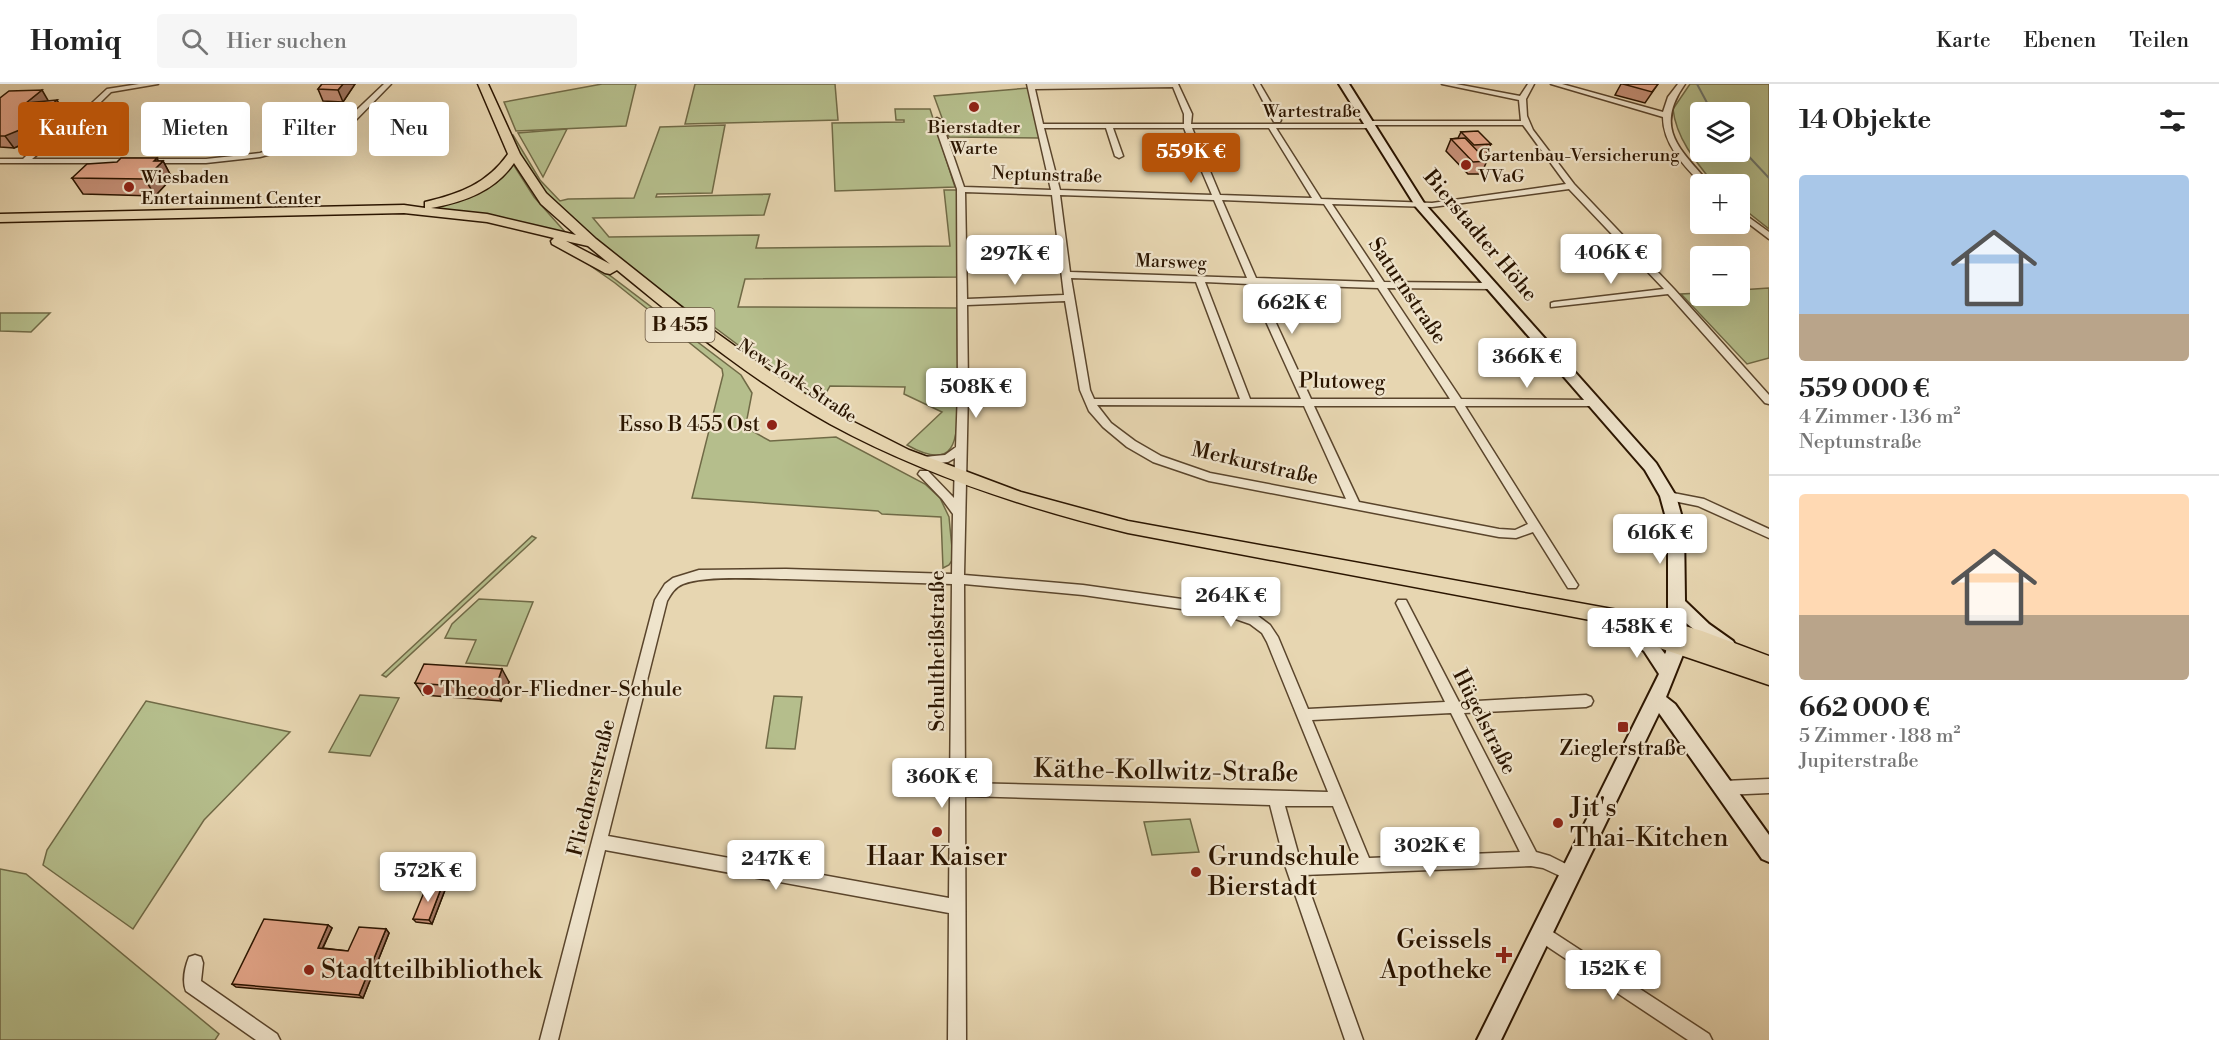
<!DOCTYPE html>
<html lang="de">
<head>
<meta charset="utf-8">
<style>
	:root { --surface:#fff; --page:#f6f6f6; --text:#222; --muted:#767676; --line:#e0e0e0; --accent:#b45309 }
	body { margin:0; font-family:"Libre Bodoni",serif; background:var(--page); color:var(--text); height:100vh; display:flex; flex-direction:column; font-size:22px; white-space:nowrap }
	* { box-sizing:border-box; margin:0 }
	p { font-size:20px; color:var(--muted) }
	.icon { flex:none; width:33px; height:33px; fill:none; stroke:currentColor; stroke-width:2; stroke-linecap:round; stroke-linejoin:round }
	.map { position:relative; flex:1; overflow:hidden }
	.side { display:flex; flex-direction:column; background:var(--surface); width:450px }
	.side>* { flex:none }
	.banner { position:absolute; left:18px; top:18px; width:570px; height:54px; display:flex; gap:12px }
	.controls { position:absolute; left:1690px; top:18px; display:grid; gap:12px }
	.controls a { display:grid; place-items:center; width:60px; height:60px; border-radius:6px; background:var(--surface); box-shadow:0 6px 24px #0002; font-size:30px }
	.price { position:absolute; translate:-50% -51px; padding:0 14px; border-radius:6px; background:#fff; color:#222; font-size:20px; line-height:39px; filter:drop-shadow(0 2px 3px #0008) }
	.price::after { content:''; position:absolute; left:50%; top:36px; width:18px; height:14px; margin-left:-9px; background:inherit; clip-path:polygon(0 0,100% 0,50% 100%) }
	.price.current { background:var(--accent); color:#fff }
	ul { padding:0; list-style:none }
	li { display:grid; align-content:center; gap:12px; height:318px; padding:0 30px }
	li+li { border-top:2px solid var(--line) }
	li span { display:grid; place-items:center; height:186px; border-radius:6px; color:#555 }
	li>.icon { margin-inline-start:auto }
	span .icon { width:108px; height:108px; fill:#fffc; stroke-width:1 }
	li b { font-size:26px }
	h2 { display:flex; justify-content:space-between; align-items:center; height:72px; padding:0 30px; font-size:26px }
	.chip { padding:0 21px; border-radius:6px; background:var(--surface); box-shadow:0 6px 24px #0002; font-size:21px; line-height:54px }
	.chip.current { background:var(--accent); color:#fff }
	header { display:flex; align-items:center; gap:36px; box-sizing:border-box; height:84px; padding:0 30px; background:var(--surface); border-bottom:2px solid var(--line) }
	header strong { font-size:28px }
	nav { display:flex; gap:33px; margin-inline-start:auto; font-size:21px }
	.search { width:420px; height:54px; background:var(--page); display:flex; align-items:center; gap:15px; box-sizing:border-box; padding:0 21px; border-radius:6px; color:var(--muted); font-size:22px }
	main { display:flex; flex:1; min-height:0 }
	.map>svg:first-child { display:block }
	.green { fill:#b5be8c; stroke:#706a46; stroke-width:1.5; fill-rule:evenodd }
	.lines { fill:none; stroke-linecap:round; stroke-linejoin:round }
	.stream { stroke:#6e766d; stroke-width:2 }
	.minor-casing { stroke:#5a452c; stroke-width:3 }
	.secondary-casing { stroke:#2b1500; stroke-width:4 }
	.primary-casing { stroke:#2b1500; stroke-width:3 }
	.minor { fill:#efe4cc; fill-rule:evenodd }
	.secondary { fill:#efe4cc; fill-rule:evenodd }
	.primary { fill:#e7d6b1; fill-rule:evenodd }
	.wall { fill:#c59078; stroke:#2b1500; stroke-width:1.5 }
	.shaded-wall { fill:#a07561; stroke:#2b1500; stroke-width:1.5 }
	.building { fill:#e5a78b; stroke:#2b1500; stroke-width:1.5 }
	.poi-dot { fill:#8f2418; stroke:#efe4cc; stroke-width:2 }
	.labels { text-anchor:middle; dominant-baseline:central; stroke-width:4.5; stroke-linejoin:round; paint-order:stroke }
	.far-street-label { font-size:18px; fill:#2b1500; stroke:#efe4cc }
	.far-poi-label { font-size:18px; fill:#2b1500; stroke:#efe4cc; text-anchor:start }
	.shield { fill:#efe4cc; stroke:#66533d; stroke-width:1.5 }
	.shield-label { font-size:20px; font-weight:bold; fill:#2b1500 }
	.street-label { font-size:21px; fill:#2b1500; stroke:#efe4cc }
	.poi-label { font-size:21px; fill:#2b1500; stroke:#efe4cc; text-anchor:end }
	.near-street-label { font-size:26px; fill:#2b1500; stroke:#efe4cc }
	.near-poi-label { font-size:26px; fill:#2b1500; stroke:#efe4cc; text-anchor:start }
</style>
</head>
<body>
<header>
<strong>Homiq</strong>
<div class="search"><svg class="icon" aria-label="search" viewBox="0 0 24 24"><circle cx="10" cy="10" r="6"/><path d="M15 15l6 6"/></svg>Hier suchen</div>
<nav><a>Karte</a><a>Ebenen</a><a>Teilen</a></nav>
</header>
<main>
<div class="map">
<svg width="1769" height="956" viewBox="0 0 1769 956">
	<rect width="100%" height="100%" fill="#e7d6b1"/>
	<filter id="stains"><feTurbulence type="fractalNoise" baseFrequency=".00333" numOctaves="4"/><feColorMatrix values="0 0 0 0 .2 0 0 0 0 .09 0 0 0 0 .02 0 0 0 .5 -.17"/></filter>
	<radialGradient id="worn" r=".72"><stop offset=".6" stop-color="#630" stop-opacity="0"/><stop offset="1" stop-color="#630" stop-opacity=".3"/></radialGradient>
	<g class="green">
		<path d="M 602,0 L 636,0 L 626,42 L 516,47 L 504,18 Z"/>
		<path d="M 695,0 L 835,0 L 838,36 L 685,40 Z"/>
		<path d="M 1690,0 L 1769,0 L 1769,145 L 1740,122 L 1740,100 L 1714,100 C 1696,78 1676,54 1673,25 ZM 1701,28 L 1740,28 L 1740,68 L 1701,68 Z"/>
		<path d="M 1029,4 L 1040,54 L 949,53 L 934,12 Z"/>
		<path d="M 895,25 L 930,25 L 955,103 L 835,107 L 832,39 L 904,38 L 904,36 L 896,36 Z"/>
		<path d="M 725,41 L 712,109 L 657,110 L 656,113 L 770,110 L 764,131 L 593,134 L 609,153 L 759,151 L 756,164 L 950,162 L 944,106 L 956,106 L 958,108 L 958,193 L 745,195 L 738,223 L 957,224 L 958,303 L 954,305 L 954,308 L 958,310 C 957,350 960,391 907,361 L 942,328 L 904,310 L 905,303 L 830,302 L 825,311 L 805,311 L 702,234 L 698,234 C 647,196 585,154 543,105 C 529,89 519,69 508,51 L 513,51 L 540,96 L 560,117 L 568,115 L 634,114 L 660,43 Z"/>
		<path d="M 567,45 L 543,93 L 518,49 Z"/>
		<path d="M 513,80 L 534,113 L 566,149 L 491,132 L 432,124 L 478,109 L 497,98 Z"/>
		<path d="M 575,171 L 596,181 L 741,291 L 752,309 L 746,340 L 752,347 L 770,357 L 836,353 L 925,400 L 940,414 L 949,433 L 953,475 L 949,481 L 943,484 L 941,433 L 882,430 L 878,427 L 692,414 L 723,291 L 722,285 L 615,199 Z"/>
		<path d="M 1769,204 L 1769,274 L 1747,280 L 1681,210 L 1701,209 L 1701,212 L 1740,212 L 1740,206 Z"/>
		<path d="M 0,229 L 50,229 L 31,248 L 0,247 Z"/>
		<path d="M 532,452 L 536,454 L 386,593 L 382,591 Z"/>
		<path d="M 479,515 L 533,518 L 507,582 L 466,579 L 476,556 L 445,554 L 452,540 Z"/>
		<path d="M 360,611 L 399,614 L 370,672 L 329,668 Z"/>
		<path d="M 774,612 L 802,613 L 795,665 L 766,664 Z"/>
		<path d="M 146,617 L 290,648 L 204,736 L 133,845 L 43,781 L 47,766 Z"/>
		<path d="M 1190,735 L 1199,768 L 1152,771 L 1144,738 Z"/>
		<path d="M 0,785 L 26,790 L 219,950 L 215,956 L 0,956 Z"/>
	</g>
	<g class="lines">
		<g class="stream">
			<path d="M 1697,0 L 1712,28"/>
			<path d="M 1740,63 L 1769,94"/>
		</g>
		<defs>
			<g id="minor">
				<path d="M 139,0 L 158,0 L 111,8 L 58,60 L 39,69 L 32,75 L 206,75 L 260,69 L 307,55 L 344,38 L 384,0 L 391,0 L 350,42 L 313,59 L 260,73 L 206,79 L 0,79 L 0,75 L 23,75 L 33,65 L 52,56 L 107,5 Z"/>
				<path d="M 1027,0 L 1178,0 L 1192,30 L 1191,40 L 1365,40 L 1368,37 L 1521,37 L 1519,16 L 1442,0 L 1456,0 L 1520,12 L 1528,0 L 1534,0 L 1526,15 L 1527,32 L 1533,46 L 1574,100 L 1674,205 L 1769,311 L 1769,320 L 1765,319 L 1668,210 L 1551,223 L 1551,219 L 1554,218 L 1664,205 L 1569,105 L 1432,123 L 1332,120 L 1384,198 L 1491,199 L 1496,202 L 1491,205 L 1387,204 L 1461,315 L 1595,316 L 1600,319 L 1595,322 L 1465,322 L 1576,498 L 1578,501 L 1576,504 L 1568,504 L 1533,448 L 1516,454 L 1499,453 L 1209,397 L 1153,378 L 1127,363 L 1103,343 L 1089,327 L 1080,306 L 1065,217 L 967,221 L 968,306 L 964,491 L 1083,501 L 1224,521 L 1258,532 L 1270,541 L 1278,553 L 1308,625 L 1445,618 L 1396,519 L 1398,516 L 1406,516 L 1459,618 L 1586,611 L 1591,613 L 1593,617 L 1591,621 L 1586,623 L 1464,629 L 1536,768 L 1550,772 L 1576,785 L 1579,790 L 1576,795 L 1571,797 L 1543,784 L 1531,782 L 1304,791 L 1363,956 L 1345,956 L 1286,784 L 1270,721 L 965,712 L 966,956 L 948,956 L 949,829 L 605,766 L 558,956 L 540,956 L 655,516 L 665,500 L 673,494 L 699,486 L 786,485 L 952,490 L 953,430 L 942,415 L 918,390 L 920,387 L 928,387 L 954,414 L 955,374 L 948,378 L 924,381 L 919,377 L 924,373 L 945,371 L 956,363 L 958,306 L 957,105 L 933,36 L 937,34 L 941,36 L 964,103 L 1051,106 ZM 1173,3 L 1184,30 L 1184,40 L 1043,40 L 1035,5 ZM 1373,41 L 1523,41 L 1566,100 L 1432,119 L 1321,115 L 1276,44 L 1370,44 ZM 1044,44 L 1106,44 L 1115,72 L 1119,74 L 1123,72 L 1113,44 L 1184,44 L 1195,72 L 1165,73 L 1161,75 L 1165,77 L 1197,76 L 1212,111 L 1060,106 ZM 1192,44 L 1269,44 L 1312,114 L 1220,111 ZM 965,108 L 1052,111 L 1064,211 L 967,215 ZM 1060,111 L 1214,116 L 1247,194 L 1070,188 ZM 1222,116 L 1324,120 L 1375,198 L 1256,194 ZM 1071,194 L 1196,198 L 1240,315 L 1094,315 L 1090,306 ZM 1205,198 L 1249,200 L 1301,315 L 1250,315 ZM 1258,200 L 1378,204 L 1450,315 L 1311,315 ZM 1097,321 L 1304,322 L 1346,415 L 1210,389 L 1161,372 L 1135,357 L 1111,339 ZM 1314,322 L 1455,322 L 1528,440 L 1515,446 L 1499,445 L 1359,418 ZM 786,495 L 952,500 L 949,814 L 608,752 L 667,517 C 671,510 675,503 683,500 C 706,491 759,495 786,495 ZM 964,500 L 1083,511 L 1224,531 L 1250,540 L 1262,549 L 1267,558 L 1328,708 L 965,699 ZM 1451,629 L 1520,768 L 1369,774 L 1312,636 ZM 1285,722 L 1333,722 L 1354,774 L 1300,776 Z"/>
				<path d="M 1254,0 L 1260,0 L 1281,36 L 1280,38 L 1274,38 Z"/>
				<path d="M 1551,0 L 1562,0 L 1663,28 L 1668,13 L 1678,0 L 1685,0 C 1653,45 1681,66 1710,100 L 1702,100 C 1684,82 1663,60 1663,33 Z"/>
				<path d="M 1740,127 L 1769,148 L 1769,155 L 1740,133 Z"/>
				<path d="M 1668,408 L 1704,415 L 1769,445 L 1769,454 L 1698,422 L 1664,415 L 1662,412 Z"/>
				<path d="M 1769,695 L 1769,709 L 1724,711 L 1719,709 L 1717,704 L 1719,699 L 1724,697 Z"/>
				<path d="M 1542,841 L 1709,950 L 1712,956 L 1688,956 L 1536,855 L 1534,849 L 1536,843 Z"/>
				<path d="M 195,871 L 201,873 L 203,879 L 201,897 L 277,950 L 280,956 L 256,956 L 186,907 C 182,897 185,883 189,873 Z"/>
			</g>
			<path id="secondary" d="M 1339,0 L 1349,0 L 1424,119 L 1656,379 L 1676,412 L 1684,441 L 1685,517 L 1709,540 L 1733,557 L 1736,562 L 1733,567 L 1727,569 L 1721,567 L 1686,539 L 1684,568 L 1666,613 L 1675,620 L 1769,751 L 1769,778 L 1762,775 L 1659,629 L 1501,956 L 1477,956 L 1659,590 L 1644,567 L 1617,549 L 1614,544 L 1617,539 C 1634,533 1656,557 1665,570 L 1666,568 L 1668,547 L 1668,441 L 1660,412 L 1645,386 L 1416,123 Z"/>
			<path id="primary" d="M 478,0 L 488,0 L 520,70 L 546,109 L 596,155 L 689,229 L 782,296 L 840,331 L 909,366 L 1021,408 L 1128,437 L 1651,532 L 1702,547 L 1769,572 L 1769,601 L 1627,553 L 1624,548 L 1627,543 L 1128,449 C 1025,424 924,391 830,340 C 754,298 684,241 617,186 L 610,190 L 605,189 L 552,160 L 551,157 L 554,154 L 487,138 L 404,129 L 0,138 L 0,130 L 404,121 L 425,124 L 425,118 C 459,110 487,100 508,70 ZM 514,79 L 541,120 L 576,151 L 487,130 L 431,124 C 464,118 495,107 514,79 ZM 566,157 L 588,162 L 610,180 Z"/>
		</defs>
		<use href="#minor" class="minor-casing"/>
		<use href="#secondary" class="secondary-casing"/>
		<use href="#primary" class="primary-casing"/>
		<use href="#minor" class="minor"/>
		<use href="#secondary" class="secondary"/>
		<use href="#primary" class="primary"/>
	</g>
	<g class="wall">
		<path d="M 322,0 L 355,0 L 343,18 L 323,17 L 318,5 Z"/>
		<path d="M 1621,0 L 1658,0 L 1645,19 L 1615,11 Z"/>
		<path d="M 0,14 L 48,17 L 64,28 L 30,57 L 14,64 L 0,63 Z"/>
		<path d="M 1461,48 L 1491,60 L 1485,72 L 1482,72 L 1487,77 L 1481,90 L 1468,90 L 1446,67 L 1451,55 L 1458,54 Z"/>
		<path d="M 159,77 L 163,77 L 172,94 L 155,112 L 83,110 L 72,94 Z"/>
		<path d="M 509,598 L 501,617 L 423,611 L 415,599 Z"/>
		<path d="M 445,806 L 432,840 L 416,838 L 413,835 Z"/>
		<path d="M 328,841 L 332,844 L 323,864 L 348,867 L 386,845 L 389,849 L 363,914 L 236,903 L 232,900 Z"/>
	</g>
	<g class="shaded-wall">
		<path d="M 343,0 L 355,0 L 343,18 L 338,6 Z"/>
		<path d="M 42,6 L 49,18 L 26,19 Z"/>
		<path d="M 57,16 L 64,28 L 30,57 L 14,64 L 5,52 Z"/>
		<path d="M 157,74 L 160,80 L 163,77 L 172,94 L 155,112 L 145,95 L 154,77 Z"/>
		<path d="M 502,585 L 509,598 L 501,617 L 495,605 Z"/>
		<path d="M 442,802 L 445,806 L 432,840 L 429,836 Z"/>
		<path d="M 328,841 L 332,844 L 321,867 L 318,864 Z"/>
		<path d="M 386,845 L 389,849 L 363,914 L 359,911 Z"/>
	</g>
	<g class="building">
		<path d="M 322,0 L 343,0 L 338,6 L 318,5 Z"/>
		<path d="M 1623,0 L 1658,0 L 1652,8 Z"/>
		<path d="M 42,6 L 26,19 L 57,16 L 22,45 L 5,52 L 0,52 L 0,14 L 9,7 Z"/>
		<path d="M 1478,47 L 1491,60 L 1474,61 L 1461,48 Z"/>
		<path d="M 1465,54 L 1487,77 L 1473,78 L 1451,55 Z"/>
		<path d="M 121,74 L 157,74 L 154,77 L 163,77 L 145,95 L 72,94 L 87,80 L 117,78 Z"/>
		<path d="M 424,580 L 502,585 L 495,605 L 415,599 Z"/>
		<path d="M 427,801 L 442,802 L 429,836 L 413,835 Z"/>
		<path d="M 264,835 L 328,841 L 318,864 L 348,867 L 359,843 L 386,845 L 359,911 L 232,900 Z"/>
	</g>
	<g class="poi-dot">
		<circle cx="974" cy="23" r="6"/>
		<circle cx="1466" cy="81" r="6"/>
		<circle cx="129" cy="103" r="6"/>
		<circle cx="772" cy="341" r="6"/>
		<circle cx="428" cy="606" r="6"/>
		<rect x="1617" y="637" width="12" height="12" rx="3"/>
		<circle cx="1558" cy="739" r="6"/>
		<circle cx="937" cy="748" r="6"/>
		<circle cx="1196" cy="788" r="6"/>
		<path d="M1501 862h6v6h6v6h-6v6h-6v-6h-6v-6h6z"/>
		<circle cx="309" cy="886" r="6"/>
	</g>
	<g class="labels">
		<g class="far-street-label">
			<text x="1312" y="27">Wartestraße</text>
			<text transform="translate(1047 91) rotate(2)">Neptunstraße</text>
			<text transform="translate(1171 178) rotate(2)">Marsweg</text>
			<text transform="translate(797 297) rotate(33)">New-York-Straße</text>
		</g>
		<g class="far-poi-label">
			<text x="974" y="43" text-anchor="middle">Bierstadter<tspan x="974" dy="21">Warte</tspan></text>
			<text x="1478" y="71">Gartenbau-Versicherung<tspan x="1478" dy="21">VVaG</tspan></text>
			<text x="141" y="93">Wiesbaden<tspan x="141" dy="21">Entertainment Center</tspan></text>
		</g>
		<rect class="shield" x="645.5" y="224" width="69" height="34" rx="4.5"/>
		<g class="shield-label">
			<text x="680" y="241">B 455</text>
		</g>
		<g class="street-label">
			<text transform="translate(1480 152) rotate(50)">Bierstadter Höhe</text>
			<text transform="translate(1407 207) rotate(56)">Saturnstraße</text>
			<text transform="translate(1342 298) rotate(1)">Plutoweg</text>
			<text transform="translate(1255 380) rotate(13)">Merkurstraße</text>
			<text transform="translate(938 567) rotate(-90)">Schultheißstraße</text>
			<text transform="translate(1484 638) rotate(63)">Hügelstraße</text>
			<text transform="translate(592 704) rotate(-76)">Fliednerstraße</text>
		</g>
		<g class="poi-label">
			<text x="760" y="341">Esso B 455 Ost</text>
			<text x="440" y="606" text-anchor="start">Theodor-Fliedner-Schule</text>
			<text x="1623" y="665" text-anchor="middle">Zieglerstraße</text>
		</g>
		<g class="near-street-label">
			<text transform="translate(1166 687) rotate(1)">Käthe-Kollwitz-Straße</text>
		</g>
		<g class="near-poi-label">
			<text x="1570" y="724">Jit's<tspan x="1570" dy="30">Thai-Kitchen</tspan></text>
			<text x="937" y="773" text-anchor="middle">Haar Kaiser</text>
			<text x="1208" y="773">Grundschule<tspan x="1208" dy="30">Bierstadt</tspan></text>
			<text x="1492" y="856" text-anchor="end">Geissels<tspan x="1492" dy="30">Apotheke</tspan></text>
			<text x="321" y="886">Stadtteilbibliothek</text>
		</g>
	</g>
	<rect width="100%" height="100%" filter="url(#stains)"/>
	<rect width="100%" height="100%" fill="url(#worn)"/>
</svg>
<div class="controls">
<a><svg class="icon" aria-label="layers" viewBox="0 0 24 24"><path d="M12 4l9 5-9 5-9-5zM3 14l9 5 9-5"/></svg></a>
<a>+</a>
<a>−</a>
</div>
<b class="price current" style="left:1191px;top:100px">559K €</b>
<b class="price" style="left:1611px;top:201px">406K €</b>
<b class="price" style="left:1015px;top:202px">297K €</b>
<b class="price" style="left:1292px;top:251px">662K €</b>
<b class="price" style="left:1527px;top:305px">366K €</b>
<b class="price" style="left:976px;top:335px">508K €</b>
<b class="price" style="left:1660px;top:481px">616K €</b>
<b class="price" style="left:1231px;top:544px">264K €</b>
<b class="price" style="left:1637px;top:575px">458K €</b>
<b class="price" style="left:942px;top:725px">360K €</b>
<b class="price" style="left:1430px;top:794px">302K €</b>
<b class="price" style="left:776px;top:807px">247K €</b>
<b class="price" style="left:428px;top:819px">572K €</b>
<b class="price" style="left:1613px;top:917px">152K €</b>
<div class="banner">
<a class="chip current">Kaufen</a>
<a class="chip">Mieten</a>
<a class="chip">Filter</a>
<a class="chip">Neu</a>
</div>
</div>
<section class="side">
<h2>14 Objekte<svg class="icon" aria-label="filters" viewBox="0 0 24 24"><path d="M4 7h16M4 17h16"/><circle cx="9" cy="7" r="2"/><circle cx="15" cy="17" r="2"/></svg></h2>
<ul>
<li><span style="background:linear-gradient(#a9c7e8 75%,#b9a48a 0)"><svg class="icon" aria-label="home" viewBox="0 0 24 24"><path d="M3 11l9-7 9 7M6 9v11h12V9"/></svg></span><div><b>559 000 €</b><p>4 Zimmer · 136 m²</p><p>Neptunstraße</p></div></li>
<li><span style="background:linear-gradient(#ffd9b3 65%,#b9a48a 0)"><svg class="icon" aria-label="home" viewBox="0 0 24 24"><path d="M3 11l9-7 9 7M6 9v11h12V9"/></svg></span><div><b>662 000 €</b><p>5 Zimmer · 188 m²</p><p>Jupiterstraße</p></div></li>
</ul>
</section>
</main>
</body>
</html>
